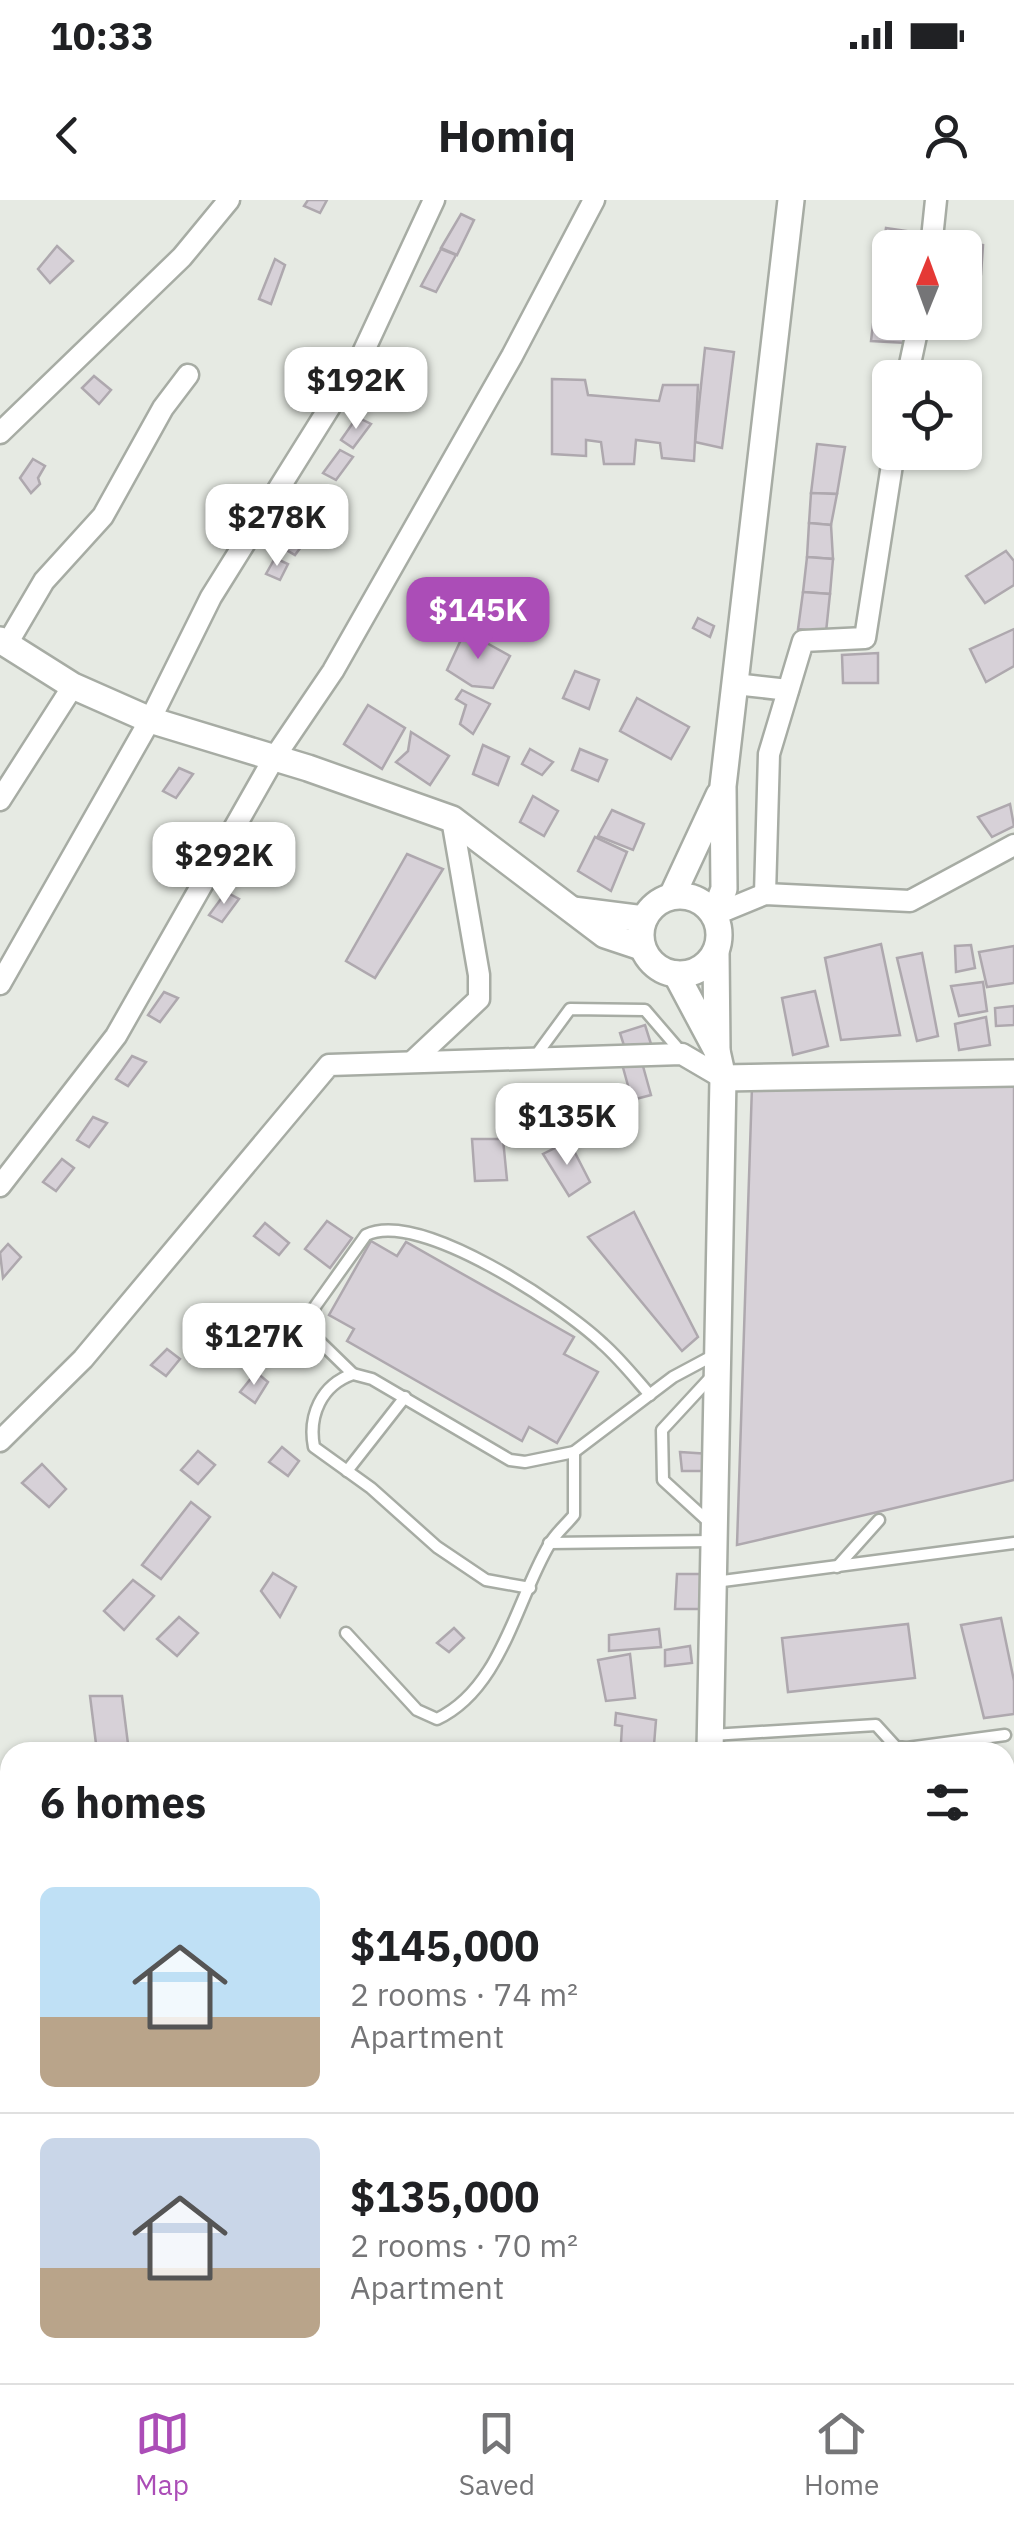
<!DOCTYPE html>
<html lang="en">
<head>
<meta charset="utf-8">
<style>
	:root { --surface:#fff; --page:#f6f6f6; --text:#202124; --muted:#757577; --line:#e0e0e0; --accent:#ab4db7 }
	body { margin:0; font-family:"IBM Plex Sans",sans-serif; background:var(--page); color:var(--text); height:100vh; display:flex; flex-direction:column; font-size:38px; white-space:nowrap }
	* { box-sizing:border-box; margin:0 }
	p { font-size:32px; color:var(--muted) }
	.icon { flex:none; width:55px; height:55px; fill:none; stroke:currentColor; stroke-width:2; stroke-linecap:round; stroke-linejoin:round }
	.map { position:relative; flex:1; overflow:hidden }
	.details { position:absolute; left:0px; top:1542px; width:1015px; height:642px; display:flex; flex-direction:column; background:var(--surface); border-radius:30px 30px 0 0; box-shadow:0 2px 8px #0004 }
	.details>* { flex:none }
	.needle { width:65px; rotate:1deg }
	.tools { position:absolute; left:872px; top:30px; display:grid; gap:20px }
	.tools a { display:grid; place-items:center; width:110px; height:110px; border-radius:15px; background:var(--surface); box-shadow:0 2px 8px #0004; font-size:50px }
	.price { position:absolute; translate:-50% -85px; padding:0 22px; border-radius:20px; background:#fff; color:#222; font-size:32px; line-height:65px; filter:drop-shadow(0 2px 5px #0008) }
	.price::after { content:''; position:absolute; left:50%; top:60px; width:30px; height:22px; margin-left:-15px; background:inherit; clip-path:polygon(0 0,100% 0,50% 100%) }
	.price.selected { background:var(--accent); color:#fff }
	ul { padding:0; list-style:none }
	li { display:flex; align-items:center; gap:30px; height:250px; padding:0 40px }
	li+li { border-top:2px solid var(--line) }
	li span { display:grid; place-items:center; flex:none; width:280px; height:200px; border-radius:15px; color:#555 }
	li>.icon { margin-inline-start:auto }
	span .icon { width:120px; height:120px; fill:#fffc; stroke-width:1 }
	li b { font-size:42px }
	h2 { display:flex; justify-content:space-between; align-items:center; height:120px; padding:0 40px; font-size:42px }
	.status { display:flex; justify-content:space-between; align-items:center; height:70px; padding:0 50px; background:var(--surface); direction:ltr }
	.status svg { height:28px; fill:currentColor }
	header { display:flex; justify-content:space-between; align-items:center; height:130px; padding:0 40px; background:var(--surface); font-size:45px; font-weight:700 }
	.dock { display:flex; justify-content:space-around; align-items:center; height:140px; border-top:2px solid var(--line); background:var(--surface); font-size:28px; color:var(--muted) }
	.dock a { display:grid; justify-items:center; gap:5px }
	.dock .selected { color:var(--accent) }
	.map>svg:first-child { display:block }
	.building { fill:#d7d1d8; stroke:#aea8ae; stroke-width:2.5 }
	.lines { fill:none; stroke-linecap:round; stroke-linejoin:round }
	.service-casing { stroke:#a7aca4; stroke-width:15 }
	.minor-casing { stroke:#a7aca4; stroke-width:25 }
	.tertiary-casing { stroke:#a7aca4; stroke-width:30 }
	.trunk-casing { stroke:#688a4e; stroke-width:40 }
	.service { stroke:#fff; stroke-width:10 }
	.minor { stroke:#fff; stroke-width:20 }
	.tertiary { stroke:#fff; stroke-width:25 }
	.trunk { stroke:#aad38b; stroke-width:35 }
</style>
</head>
<body>
<div class="status"><b>10:33</b><svg viewBox="0 0 49 12"><path d="M0 12V9h3v3zM5 12V6h3v6zM10 12V3h3v9zM15 12V0h3v12zM26 1h20v11H26zM47 4h2v5h-2z"/></svg></div>
<header><svg class="icon" aria-label="back" viewBox="0 0 24 24"><path d="M15 5l-7 7 7 7"/></svg>Homiq<svg class="icon" aria-label="person" viewBox="0 0 24 24"><circle cx="12" cy="8" r="4"/><path d="M4 21q1-7 8-7t8 7"/></svg></header>
<div class="map">
<svg width="1014" height="2183" viewBox="0 0 1014 2183">
	<rect width="100%" height="100%" fill="#e6eae3"/>
	<g class="building">
		<path d="M 308,0 L 327,0 L 320,13 L 304,6 Z"/>
		<path d="M 461,14 L 474,20 L 457,55 L 441,48 Z"/>
		<path d="M 886,28 L 920,33 L 918,48 L 890,48 L 890,85 L 878,82 Z"/>
		<path d="M 950,40 L 983,45 L 981,74 L 965,71 L 965,48 L 950,48 Z"/>
		<path d="M 57,46 L 73,61 L 50,83 L 38,69 Z"/>
		<path d="M 441,49 L 456,55 L 436,92 L 421,86 Z"/>
		<path d="M 275,59 L 285,65 L 271,104 L 259,99 Z"/>
		<path d="M 878,82 L 890,85 L 890,122 L 908,122 L 906,143 L 871,141 Z"/>
		<path d="M 705,148 L 734,152 L 722,248 L 695,242 Z"/>
		<path d="M 94,176 L 111,190 L 99,204 L 82,188 Z"/>
		<path d="M 552,179 L 585,180 L 588,195 L 659,201 L 663,185 L 698,185 L 694,261 L 662,258 L 660,243 L 636,240 L 634,264 L 604,264 L 601,242 L 586,240 L 586,256 L 552,254 Z"/>
		<path d="M 357,217 L 371,224 L 353,248 L 341,240 Z"/>
		<path d="M 817,244 L 845,247 L 837,294 L 811,293 Z"/>
		<path d="M 340,250 L 353,257 L 336,280 L 323,273 Z"/>
		<path d="M 33,259 L 45,266 L 38,278 L 40,284 L 31,293 L 20,278 Z"/>
		<path d="M 320,292 L 333,299 L 316,323 L 303,315 Z"/>
		<path d="M 811,293 L 837,294 L 831,325 L 809,323 Z"/>
		<path d="M 809,323 L 831,325 L 833,359 L 807,357 Z"/>
		<path d="M 299,325 L 312,332 L 295,355 L 283,348 Z"/>
		<path d="M 1006,351 L 1014,361 L 1014,385 L 985,403 L 966,376 Z"/>
		<path d="M 807,357 L 833,359 L 830,394 L 803,392 Z"/>
		<path d="M 275,358 L 288,364 L 280,380 L 266,374 Z"/>
		<path d="M 803,392 L 830,394 L 826,432 L 798,429 Z"/>
		<path d="M 698,418 L 714,426 L 710,437 L 693,428 Z"/>
		<path d="M 1014,429 L 1014,466 L 986,482 L 970,449 Z"/>
		<path d="M 465,431 L 510,456 L 493,488 L 472,486 L 447,470 Z"/>
		<path d="M 878,453 L 878,483 L 843,483 L 842,455 Z"/>
		<path d="M 575,471 L 599,480 L 589,509 L 563,498 Z"/>
		<path d="M 462,490 L 490,504 L 473,534 L 460,524 L 466,505 L 456,499 Z"/>
		<path d="M 637,498 L 689,527 L 671,559 L 620,531 Z"/>
		<path d="M 368,505 L 405,528 L 382,569 L 344,544 Z"/>
		<path d="M 411,532 L 449,556 L 430,585 L 396,562 L 408,551 Z"/>
		<path d="M 483,545 L 509,557 L 498,585 L 473,574 Z"/>
		<path d="M 530,549 L 553,562 L 542,575 L 522,564 Z"/>
		<path d="M 580,549 L 607,560 L 598,581 L 572,570 Z"/>
		<path d="M 179,568 L 193,574 L 176,598 L 163,591 Z"/>
		<path d="M 533,596 L 558,611 L 544,636 L 520,622 Z"/>
		<path d="M 1010,604 L 1014,626 L 992,637 L 978,617 Z"/>
		<path d="M 612,610 L 644,624 L 633,650 L 598,636 Z"/>
		<path d="M 595,637 L 627,652 L 611,691 L 578,671 Z"/>
		<path d="M 407,654 L 443,669 L 375,778 L 346,761 Z"/>
		<path d="M 226,692 L 239,699 L 222,722 L 209,715 Z"/>
		<path d="M 881,744 L 900,835 L 841,840 L 825,758 Z"/>
		<path d="M 971,745 L 975,768 L 956,772 L 955,746 Z"/>
		<path d="M 1014,746 L 1014,783 L 987,787 L 979,752 Z"/>
		<path d="M 922,753 L 938,836 L 917,841 L 897,758 Z"/>
		<path d="M 983,782 L 987,811 L 959,816 L 951,786 Z"/>
		<path d="M 815,791 L 828,846 L 793,855 L 782,798 Z"/>
		<path d="M 164,792 L 178,798 L 160,822 L 148,815 Z"/>
		<path d="M 1014,806 L 1014,825 L 996,826 L 995,808 Z"/>
		<path d="M 986,817 L 990,845 L 959,850 L 955,824 Z"/>
		<path d="M 645,825 L 651,844 L 626,852 L 620,833 Z"/>
		<path d="M 132,856 L 146,862 L 128,886 L 116,879 Z"/>
		<path d="M 641,859 L 651,895 L 632,900 L 622,864 Z"/>
		<path d="M 1014,882 L 1014,1280 L 737,1345 L 752,886 Z"/>
		<path d="M 93,917 L 107,923 L 89,947 L 77,940 Z"/>
		<path d="M 472,939 L 503,939 L 507,980 L 475,981 Z"/>
		<path d="M 569,941 L 590,982 L 569,996 L 543,954 Z"/>
		<path d="M 62,959 L 74,968 L 56,991 L 43,982 Z"/>
		<path d="M 634,1012 L 698,1137 L 682,1151 L 588,1037 Z"/>
		<path d="M 327,1021 L 352,1038 L 330,1068 L 305,1049 Z"/>
		<path d="M 265,1023 L 289,1043 L 279,1055 L 254,1036 Z"/>
		<path d="M 371,1041 L 397,1056 L 406,1042 L 574,1137 L 564,1154 L 598,1172 L 557,1243 L 529,1227 L 522,1241 L 347,1141 L 354,1129 L 329,1115 Z"/>
		<path d="M 8,1044 L 21,1057 L 3,1078 L 0,1053 Z"/>
		<path d="M 167,1149 L 180,1159 L 166,1176 L 151,1165 Z"/>
		<path d="M 256,1172 L 268,1182 L 255,1203 L 240,1192 Z"/>
		<path d="M 282,1247 L 299,1261 L 288,1276 L 269,1262 Z"/>
		<path d="M 198,1251 L 215,1265 L 198,1284 L 181,1270 Z"/>
		<path d="M 680,1252 L 710,1254 L 709,1271 L 682,1271 Z"/>
		<path d="M 42,1264 L 66,1289 L 49,1307 L 22,1283 Z"/>
		<path d="M 191,1302 L 210,1317 L 161,1379 L 142,1365 Z"/>
		<path d="M 273,1373 L 296,1387 L 280,1417 L 261,1391 Z"/>
		<path d="M 677,1374 L 701,1374 L 704,1409 L 675,1409 Z"/>
		<path d="M 133,1380 L 154,1396 L 124,1430 L 104,1411 Z"/>
		<path d="M 179,1417 L 198,1433 L 177,1456 L 157,1439 Z"/>
		<path d="M 1001,1418 L 1014,1481 L 1014,1514 L 984,1518 L 961,1425 Z"/>
		<path d="M 908,1424 L 915,1478 L 788,1492 L 782,1438 Z"/>
		<path d="M 454,1428 L 464,1438 L 449,1452 L 437,1443 Z"/>
		<path d="M 659,1429 L 661,1447 L 609,1451 L 609,1435 Z"/>
		<path d="M 690,1446 L 692,1463 L 665,1466 L 665,1450 Z"/>
		<path d="M 630,1454 L 635,1498 L 606,1501 L 598,1460 Z"/>
		<path d="M 90,1496 L 122,1496 L 129,1552 L 97,1552 Z"/>
		<path d="M 616,1513 L 656,1520 L 654,1545 L 621,1543 L 622,1526 L 615,1525 Z"/>
		<path d="M 800,2175 L 842,2175 L 804,2183 Z"/>
	</g>
	<g class="lines">
		<defs>
			<g id="service">
				<path d="M 534,858 L 570,809 L 645,810 L 682,853"/>
				<path d="M 353,1174 L 317,1139 L 314,1108 L 366,1035 C 420,1009 563,1106 603,1144 C 620,1159 635,1178 650,1195"/>
				<path d="M 347,1271 L 405,1197"/>
				<path d="M 711,1324 L 663,1280 L 662,1230 L 711,1177"/>
				<path d="M 549,1343 L 713,1341"/>
				<path d="M 837,1367 L 879,1320"/>
				<path d="M 715,1382 L 1014,1343"/>
				<path d="M 530,1388 L 486,1380 L 437,1347 L 371,1288 L 314,1247 C 308,1216 321,1185 353,1174 L 372,1179 L 510,1260 L 525,1262 L 574,1252 L 673,1177 L 716,1154"/>
				<path d="M 346,1433 L 417,1510 L 437,1519 C 501,1489 516,1401 549,1345 C 555,1334 566,1325 574,1315 L 574,1252"/>
				<path d="M 712,1535 L 876,1525 L 896,1547 L 907,1548 L 1005,1535"/>
				<path d="M 1005,1713 L 1014,1712"/>
				<path d="M 1005,1755 L 1014,1754"/>
			</g>
			<g id="minor">
				<path d="M 931,48 L 936,0"/>
				<path d="M 907,178 L 919,122"/>
				<path d="M 0,233 L 182,57 L 229,0"/>
				<path d="M 7,444 L 44,381 L 103,316 L 163,208 L 188,175"/>
				<path d="M 735,484 L 788,490"/>
				<path d="M 0,600 L 73,486"/>
				<path d="M 765,694 L 769,554 L 803,441 L 865,438 L 894,252"/>
				<path d="M 714,715 L 765,694 L 910,701 L 1014,645"/>
				<path d="M 0,784 L 150,520 L 211,397 L 361,157 L 434,0"/>
				<path d="M 414,860 L 479,799 L 479,775 L 452,619"/>
				<path d="M 0,986 L 116,836 L 274,558 L 333,471 L 512,156 L 594,0"/>
				<path d="M 0,1241 L 83,1159 L 329,865 L 682,854 L 723,878"/>
				<path d="M 0,2031 L 10,2025"/>
			</g>
			<g id="tertiary">
				<path d="M 0,440 L 73,486 L 150,520 L 308,568 L 452,619 L 605,735 L 641,747"/>
				<circle cx="680" cy="735" r="39"/>
				<path d="M 672,696 L 719,595"/>
				<path d="M 573,710 L 644,719"/>
				<path d="M 714,715 L 724,689 L 723,586 L 791,0"/>
				<path d="M 676,774 L 717,851"/>
				<path d="M 723,878 L 1014,873"/>
				<path d="M 710,1552 L 723,878 L 717,851 L 716,751"/>
			</g>
			<g id="trunk">
				<path d="M 1005,1811 L 1014,1810"/>
				<path d="M 0,1929 L 10,1929"/>
			</g>
		</defs>
		<use href="#service" class="service-casing"/>
		<use href="#minor" class="minor-casing"/>
		<use href="#tertiary" class="tertiary-casing"/>
		<use href="#trunk" class="trunk-casing"/>
		<use href="#service" class="service"/>
		<use href="#minor" class="minor"/>
		<use href="#tertiary" class="tertiary"/>
		<use href="#trunk" class="trunk"/>
	</g>
</svg>
<div class="tools">
<a><svg class="needle" viewBox="-14 -14 28 28"><path d="M0-13l5 13h-10z" fill="#e53935"/><path d="M0 13l5-13h-10z" fill="#757577"/></svg></a>
<a><svg class="icon" aria-label="locate" viewBox="0 0 24 24"><circle cx="12" cy="12" r="6"/><path d="M12 2v4M12 18v4M2 12h4M18 12h4"/></svg></a>
</div>
<b class="price" style="left:356px;top:232px">$192K</b>
<b class="price" style="left:277px;top:369px">$278K</b>
<b class="price selected" style="left:478px;top:462px">$145K</b>
<b class="price" style="left:224px;top:707px">$292K</b>
<b class="price" style="left:567px;top:968px">$135K</b>
<b class="price" style="left:254px;top:1188px">$127K</b>
<section class="details">
<h2>6 homes<svg class="icon" aria-label="filters" viewBox="0 0 24 24"><path d="M4 7h16M4 17h16"/><circle cx="9" cy="7" r="2"/><circle cx="15" cy="17" r="2"/></svg></h2>
<ul>
<li><span style="background:linear-gradient(#bfe0f5 65%,#b9a48a 0)"><svg class="icon" aria-label="home" viewBox="0 0 24 24"><path d="M3 11l9-7 9 7M6 9v11h12V9"/></svg></span><div><b>$145,000</b><p>2 rooms · 74 m²</p><p>Apartment</p></div></li>
<li><span style="background:linear-gradient(#c9d6e8 65%,#b9a48a 0)"><svg class="icon" aria-label="home" viewBox="0 0 24 24"><path d="M3 11l9-7 9 7M6 9v11h12V9"/></svg></span><div><b>$135,000</b><p>2 rooms · 70 m²</p><p>Apartment</p></div></li>
</ul>
</section>
</div>
<nav class="dock">
<a class="selected"><svg class="icon" aria-label="map" viewBox="0 0 24 24"><path d="M3 6l6-2 6 2 6-2v14l-6 2-6-2-6 2zM9 4v14M15 6v14"/></svg>Map</a>
<a><svg class="icon" aria-label="saved" viewBox="0 0 24 24"><path d="M7 4h10v16l-5-4-5 4z"/></svg>Saved</a>
<a><svg class="icon" aria-label="home" viewBox="0 0 24 24"><path d="M3 11l9-7 9 7M6 9v11h12V9"/></svg>Home</a>
</nav>
</body>
</html>
